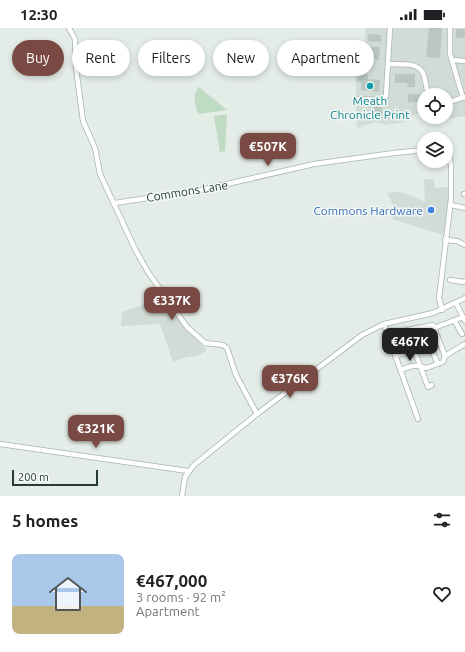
<!DOCTYPE html>
<html lang="en">
<head>
<meta charset="utf-8">
<style>
	:root { --surface:#fff; --page:#f2f2f2; --text:#202124; --muted:#757577; --line:#e0e0e0; --accent:#794943 }
	body { margin:0; font-family:Ubuntu,sans-serif; background:var(--page); color:var(--text); height:100vh; display:flex; flex-direction:column; font-size:15px; white-space:nowrap }
	* { box-sizing:border-box; margin:0 }
	p { font-size:13px; color:var(--muted) }
	.icon { flex:none; width:22px; height:22px; fill:none; stroke:currentColor; stroke-width:2; stroke-linecap:round; stroke-linejoin:round }
	.map { position:relative; height:468px; overflow:hidden }
	.side { display:flex; flex-direction:column; background:var(--surface); flex:1 }
	.side>* { flex:none }
	.top-card { position:absolute; left:12px; top:12px; width:441px; height:36px; display:flex; gap:8px }
	.tools { position:absolute; left:417px; top:60px; display:grid; gap:8px }
	.tools a { display:grid; place-items:center; width:36px; height:36px; border-radius:50%; background:var(--surface); box-shadow:0 2px 6px #0003; font-size:20px }
	.scale { position:absolute; left:12px; bottom:10px; width:86px; box-sizing:border-box; padding-left:4px; border:2px solid #253c33; border-top:0; font-size:11px; line-height:14px; white-space:nowrap; color:#253c33; -webkit-text-stroke:3px #f4f9f6; paint-order:stroke }
	.price { position:absolute; translate:-50% -34px; padding:0 9px; border-radius:8px; background:var(--accent); color:#fff; font-size:13px; line-height:26px; filter:drop-shadow(0 1px 2px #0008) }
	.price::after { content:''; position:absolute; left:50%; top:24px; width:12px; height:9px; margin-left:-6px; background:inherit; clip-path:polygon(0 0,100% 0,50% 100%) }
	.price.current { background:#222; color:#fff }
	ul { padding:0; list-style:none }
	li { display:flex; align-items:center; gap:12px; height:100px; padding:0 12px }
	li+li { border-top:1px solid var(--line) }
	li span { display:grid; place-items:center; flex:none; width:112px; height:80px; border-radius:8px; color:#555 }
	li>.icon { margin-inline-start:auto }
	span .icon { width:48px; height:48px; fill:#fffc; stroke-width:1 }
	li b { font-size:17px }
	h2 { display:flex; justify-content:space-between; align-items:center; height:48px; padding:0 12px; font-size:17px }
	.tag { padding:0 14px; border-radius:18px; background:var(--surface); box-shadow:0 2px 6px #0003; font-size:14px; line-height:36px }
	.tag.current { background:var(--accent); color:#fff }
	.status { display:flex; justify-content:space-between; align-items:center; height:28px; padding:0 20px; background:var(--surface); direction:ltr }
	.status svg { height:11px; fill:currentColor }
	.map>svg:first-child { display:block }
	.built { fill:#d2dcd6 }
	.green { fill:#bfdbc3 }
	.building { fill:#b9c7c0 }
	.lines { fill:none; stroke-linecap:round; stroke-linejoin:round }
	.minor-casing { stroke:#a7b4ad; stroke-width:6 }
	.minor { stroke:#fff; stroke-width:4.5 }
	.culture-dot { fill:#0f9aa8; stroke:#f4f9f6; stroke-width:1.5 }
	.shop-dot { fill:#3f7fe0; stroke:#f4f9f6; stroke-width:1.5 }
	.labels { text-anchor:middle; dominant-baseline:central; stroke-width:3; stroke-linejoin:round; paint-order:stroke }
	.culture-label { font-size:12px; fill:#0d838f; stroke:#f4f9f6 }
	.street-label { font-size:12px; fill:#253c33; stroke:#f4f9f6 }
	.shop-label { font-size:12px; fill:#366cbe; stroke:#f4f9f6; text-anchor:end }
</style>
</head>
<body>
<div class="status"><b>12:30</b><svg viewBox="0 0 49 12"><path d="M0 12V9h3v3zM5 12V6h3v6zM10 12V3h3v9zM15 12V0h3v12zM26 1h20v11H26zM47 4h2v5h-2z"/></svg></div>
<div class="map">
<svg width="465" height="468" viewBox="0 0 465 468">
	<rect width="100%" height="100%" fill="#e4ece7"/>
	<g class="built">
		<path d="M 365,0 L 465,0 L 465,88 L 439,92 L 433,89 L 446,89 L 446,67 L 424,67 L 424,85 L 404,89 L 405,94 L 385,97 L 376,94 L 357,100 L 355,40 L 366,44 Z"/>
		<path d="M 424,151 L 434,151 L 435,160 L 449,159 L 448,182 L 443,207 L 392,191 L 398,180 L 393,177 L 387,165 L 394,164 L 404,165 L 425,174 Z"/>
		<path d="M 162,270 L 188,303 L 207,322 L 200,327 L 183,330 L 173,334 L 160,296 L 121,298 L 122,284 Z"/>
	</g>
	<g class="green">
		<path d="M 199,59 L 227,82 L 198,86 C 195,76 192,68 199,59 Z"/>
		<path d="M 227,86 L 225,123 L 220,124 L 214,88 Z"/>
	</g>
	<g class="building">
		<path d="M 429,0 L 442,0 L 440,30 L 426,29 Z"/>
		<rect x="456" y="1" width="9" height="9"/>
		<path d="M 368,6 L 381,7 L 381,14 L 368,13 Z"/>
		<path d="M 370,19 L 380,19 L 379,32 L 369,31 Z"/>
		<path d="M 358,46 L 366,46 L 368,48 L 368,51 L 380,52 L 379,64 L 361,62 L 361,54 L 357,53 Z"/>
		<path d="M 395,46 L 415,46 L 415,59 L 407,59 L 408,55 L 395,55 Z"/>
		<rect x="408" y="66" width="13" height="8"/>
		<rect x="374" y="79" width="8" height="11"/>
	</g>
	<g class="lines">
		<defs>
			<g id="minor">
				<path d="M 69,0 L 75,11 L 76,40 L 83,93 L 95,120 L 100,146 L 136,223 L 148,244 L 187,299 L 205,315 L 223,317 L 227,320 L 236,347 L 257,386"/>
				<path d="M 450,0 L 450,26 L 463,70"/>
				<path d="M 452,32 L 465,33"/>
				<path d="M 388,36 C 399,37 417,33 423,45 C 426,52 426,60 428,67"/>
				<path d="M 356,71 L 381,72 L 386,68 L 390,0"/>
				<path d="M 446,75 L 465,69"/>
				<path d="M 464,166 L 465,166"/>
				<path d="M 115,175 L 201,162 L 314,136 L 394,125 L 424,122"/>
				<path d="M 451,177 L 465,180"/>
				<path d="M 445,212 L 457,213 L 465,217"/>
				<path d="M 450,252 L 463,254 L 465,253"/>
				<path d="M 456,275 L 465,293"/>
				<path d="M 442,282 L 439,270 L 451,171 L 451,137 L 449,128 L 446,123"/>
				<path d="M 454,292 L 462,306"/>
				<path d="M 384,296 L 418,391"/>
				<path d="M 434,300 L 463,289"/>
				<path d="M 425,307 L 438,336"/>
				<path d="M 395,328 L 414,322"/>
				<path d="M 445,328 L 465,316"/>
				<path d="M 400,342 C 411,338 415,336 426,340 L 443,334 L 445,328 L 433,297 L 407,302 C 414,321 421,340 428,359 L 432,357"/>
				<path d="M 0,416 L 188,443"/>
				<path d="M 182,468 L 185,449 L 194,437 L 257,386 L 362,307 L 384,296 L 433,285 L 465,270"/>
			</g>
		</defs>
		<use href="#minor" class="minor-casing"/>
		<use href="#minor" class="minor"/>
	</g>
	<circle class="culture-dot" cx="370" cy="58" r="4"/>
	<circle class="shop-dot" cx="431" cy="182" r="4"/>
	<g class="labels">
		<g class="culture-label">
			<text x="370" y="72">Meath<tspan x="370" dy="14">Chronicle Print</tspan></text>
		</g>
		<g class="street-label">
			<text transform="translate(187 163) rotate(-9)">Commons Lane</text>
		</g>
		<g class="shop-label">
			<text x="423" y="182">Commons Hardware</text>
		</g>
	</g>
</svg>
<div class="tools">
<a><svg class="icon" aria-label="locate" viewBox="0 0 24 24"><circle cx="12" cy="12" r="6"/><path d="M12 2v4M12 18v4M2 12h4M18 12h4"/></svg></a>
<a><svg class="icon" aria-label="layers" viewBox="0 0 24 24"><path d="M12 4l9 5-9 5-9-5zM3 14l9 5 9-5"/></svg></a>
</div>
<div class="scale">200 m</div>
<b class="price" style="left:268px;top:139px">€507K</b>
<b class="price" style="left:172px;top:293px">€337K</b>
<b class="price current" style="left:410px;top:334px">€467K</b>
<b class="price" style="left:290px;top:371px">€376K</b>
<b class="price" style="left:96px;top:421px">€321K</b>
<div class="top-card">
<a class="tag current">Buy</a>
<a class="tag">Rent</a>
<a class="tag">Filters</a>
<a class="tag">New</a>
<a class="tag">Apartment</a>
</div>
</div>
<section class="side">
<h2>5 homes<svg class="icon" aria-label="filters" viewBox="0 0 24 24"><path d="M4 7h16M4 17h16"/><circle cx="9" cy="7" r="2"/><circle cx="15" cy="17" r="2"/></svg></h2>
<ul>
<li><span style="background:linear-gradient(#a9c7e8 65%,#c2b280 0)"><svg class="icon" aria-label="home" viewBox="0 0 24 24"><path d="M3 11l9-7 9 7M6 9v11h12V9"/></svg></span><div><b>€467,000</b><p>3 rooms · 92 m²</p><p>Apartment</p></div><svg class="icon" aria-label="heart" viewBox="0 0 24 24"><path d="M12 20l-8-8c-3-5 5-10 8-4 3-6 11-1 8 4z"/></svg></li>
</ul>
</section>
</body>
</html>
